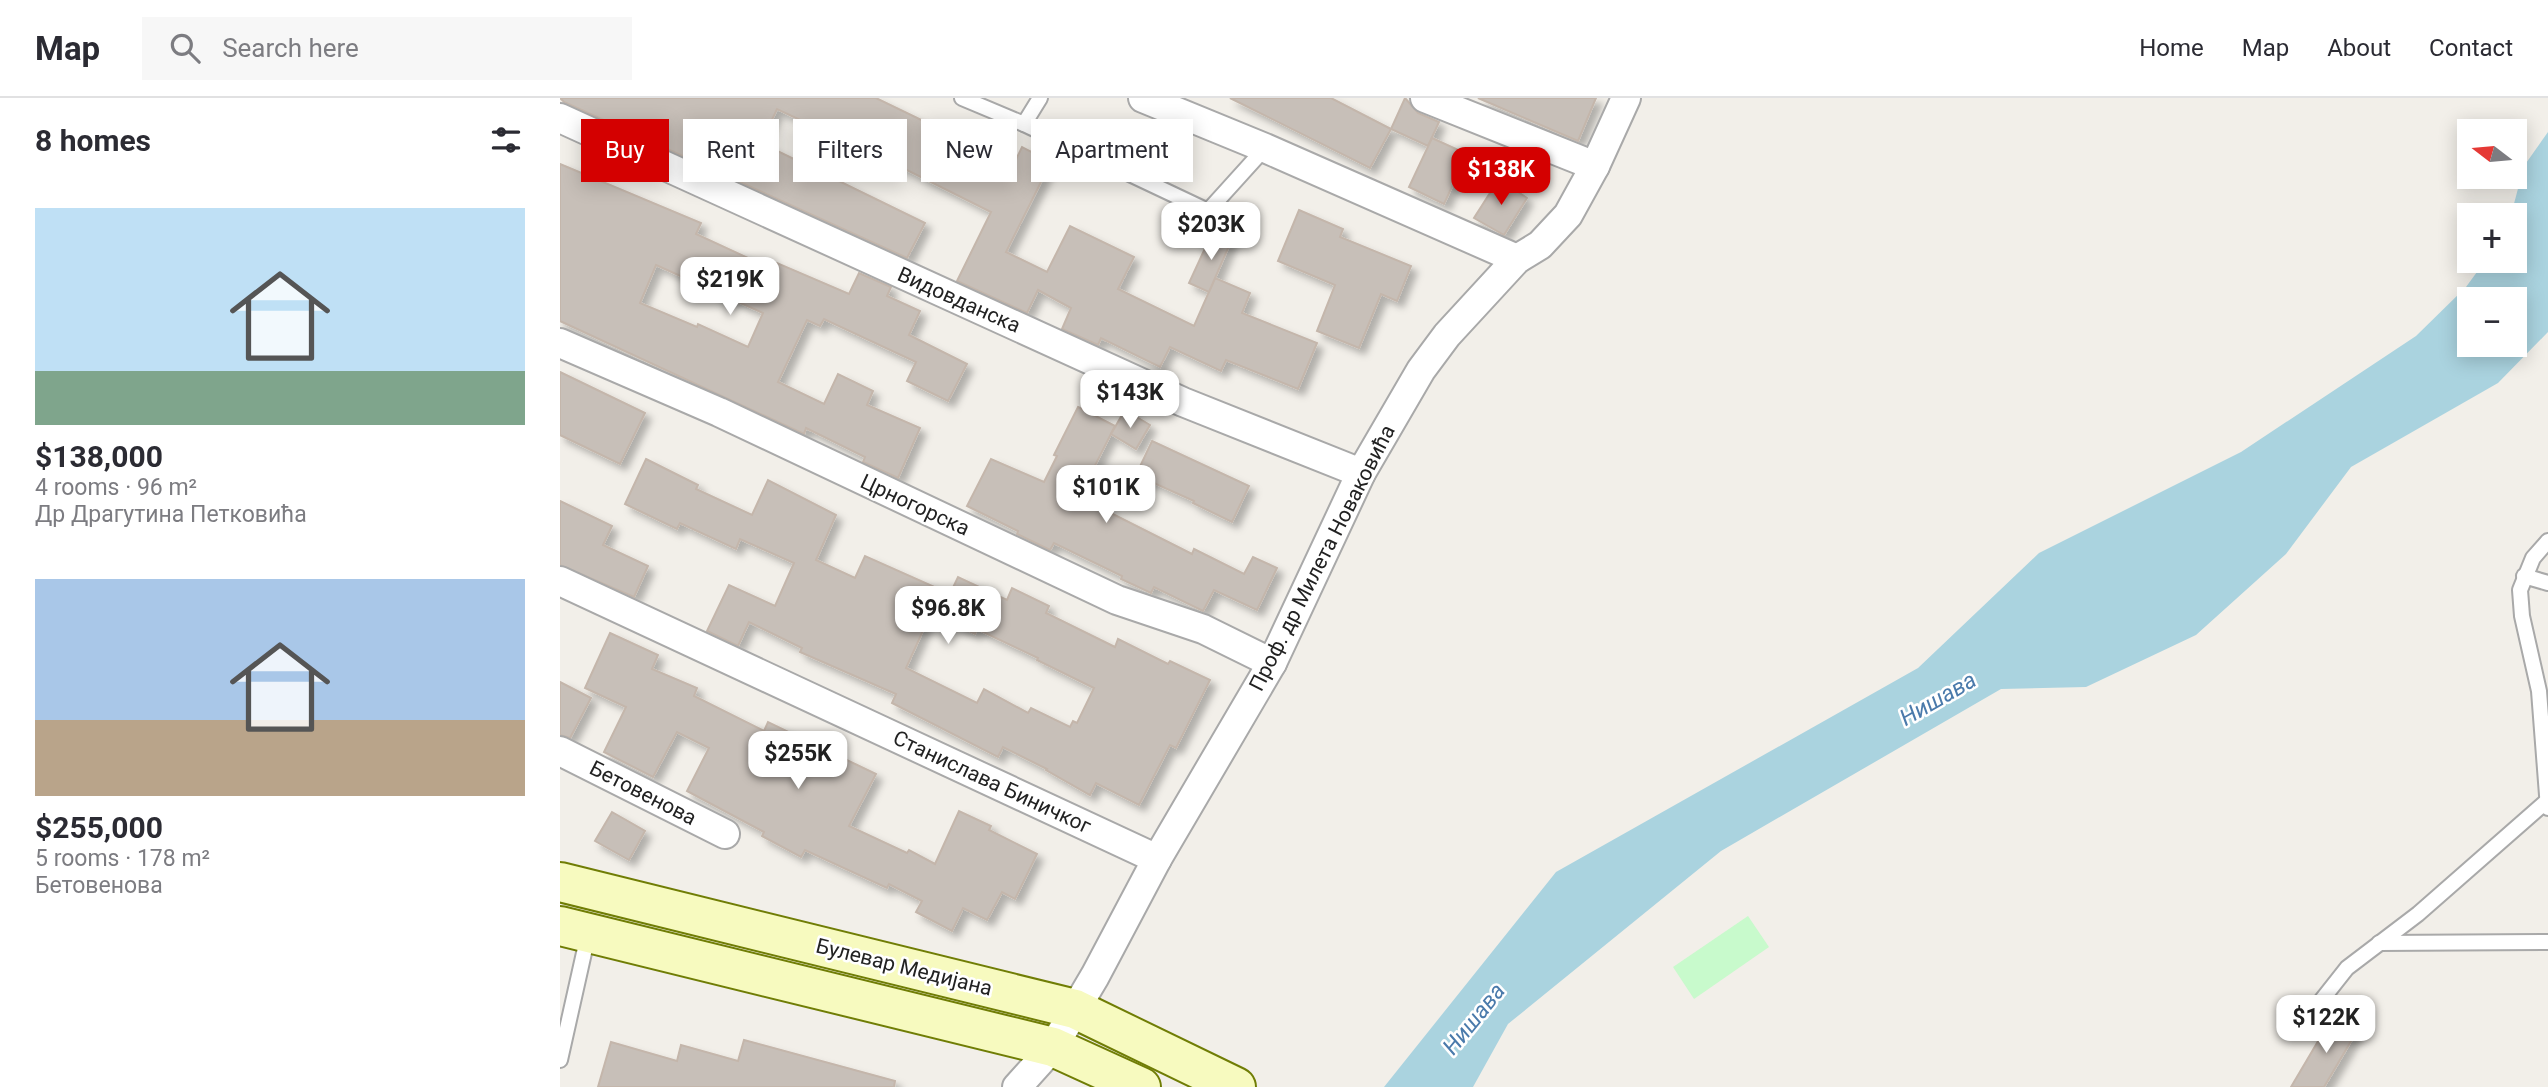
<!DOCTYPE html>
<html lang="en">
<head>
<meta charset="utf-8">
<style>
	:root { --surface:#fff; --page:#f7f7f7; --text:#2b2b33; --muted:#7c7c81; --line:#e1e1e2; --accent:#d40000 }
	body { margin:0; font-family:Roboto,sans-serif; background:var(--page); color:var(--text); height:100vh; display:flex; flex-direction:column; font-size:26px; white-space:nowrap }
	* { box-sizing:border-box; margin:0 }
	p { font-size:23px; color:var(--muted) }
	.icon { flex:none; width:38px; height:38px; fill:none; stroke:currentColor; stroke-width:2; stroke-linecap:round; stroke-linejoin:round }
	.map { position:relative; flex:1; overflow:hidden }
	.drawer { display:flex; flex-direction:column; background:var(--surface); width:560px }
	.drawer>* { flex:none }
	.hud { position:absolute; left:21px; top:21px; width:665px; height:63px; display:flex; gap:14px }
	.needle { width:46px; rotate:286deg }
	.tools { position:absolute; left:1897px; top:21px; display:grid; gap:14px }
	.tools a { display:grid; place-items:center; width:70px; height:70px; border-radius:0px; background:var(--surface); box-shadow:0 4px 18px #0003; font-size:35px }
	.price { position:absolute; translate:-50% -60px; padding:0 16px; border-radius:14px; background:#fff; color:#222; font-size:23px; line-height:46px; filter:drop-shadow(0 2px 4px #0008) }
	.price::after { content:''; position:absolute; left:50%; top:42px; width:21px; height:16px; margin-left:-10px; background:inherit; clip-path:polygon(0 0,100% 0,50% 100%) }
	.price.on { background:var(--accent); color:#fff }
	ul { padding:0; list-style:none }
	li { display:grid; align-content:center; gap:14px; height:371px; padding:0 35px }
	li span { display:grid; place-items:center; height:217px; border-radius:0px; color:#555 }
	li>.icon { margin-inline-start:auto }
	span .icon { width:126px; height:126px; fill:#fffc; stroke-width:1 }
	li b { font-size:30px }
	h2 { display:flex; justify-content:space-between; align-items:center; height:84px; padding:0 35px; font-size:30px }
	.tag { padding:0 24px; border-radius:0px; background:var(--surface); box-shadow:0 4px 18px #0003; font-size:24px; line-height:63px }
	.tag.on { background:var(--accent); color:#fff }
	header { display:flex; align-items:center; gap:42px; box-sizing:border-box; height:98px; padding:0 35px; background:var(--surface); border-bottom:2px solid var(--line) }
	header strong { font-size:33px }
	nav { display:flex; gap:38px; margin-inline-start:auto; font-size:24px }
	.search { width:490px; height:63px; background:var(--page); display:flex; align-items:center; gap:18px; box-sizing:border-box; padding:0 24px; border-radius:0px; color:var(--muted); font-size:26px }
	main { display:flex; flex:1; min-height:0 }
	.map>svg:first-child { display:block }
	.park { fill:#c8facc }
	.water { fill:#aad3df; fill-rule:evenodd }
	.building { fill:#c7bfb8; stroke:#c4b6ab; stroke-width:2; fill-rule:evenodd; filter:url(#shadow) }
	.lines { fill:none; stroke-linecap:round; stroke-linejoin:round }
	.service-casing { stroke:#a9a9a9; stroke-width:18 }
	.minor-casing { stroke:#a9a9a9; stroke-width:32 }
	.secondary-casing { stroke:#707d05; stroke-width:42 }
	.service { stroke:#fff; stroke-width:14 }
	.minor { stroke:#fff; stroke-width:28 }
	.secondary { stroke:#f7fabf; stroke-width:38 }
	.labels { text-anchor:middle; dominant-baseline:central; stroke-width:5; stroke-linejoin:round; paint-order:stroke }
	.street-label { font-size:21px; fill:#222; stroke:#fff }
	.water-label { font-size:23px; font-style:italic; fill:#4a7aab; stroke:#fff }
</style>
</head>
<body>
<header>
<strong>Map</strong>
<div class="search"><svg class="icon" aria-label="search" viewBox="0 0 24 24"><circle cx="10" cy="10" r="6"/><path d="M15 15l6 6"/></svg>Search here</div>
<nav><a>Home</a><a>Map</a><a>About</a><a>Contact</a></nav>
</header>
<main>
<section class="drawer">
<h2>8 homes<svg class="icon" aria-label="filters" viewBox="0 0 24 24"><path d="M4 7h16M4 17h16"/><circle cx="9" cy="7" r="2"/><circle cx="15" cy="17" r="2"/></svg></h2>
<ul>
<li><span style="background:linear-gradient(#bfe0f5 75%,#7fa58c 0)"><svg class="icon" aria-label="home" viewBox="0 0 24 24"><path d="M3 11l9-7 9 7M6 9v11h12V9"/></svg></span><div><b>$138,000</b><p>4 rooms · 96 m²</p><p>Др Драгутина Петковића</p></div></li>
<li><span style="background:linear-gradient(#a9c7e8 65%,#b9a48a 0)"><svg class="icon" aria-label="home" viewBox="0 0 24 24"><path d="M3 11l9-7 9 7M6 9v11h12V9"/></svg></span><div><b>$255,000</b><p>5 rooms · 178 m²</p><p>Бетовенова</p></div></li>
</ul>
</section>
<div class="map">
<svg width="1988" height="989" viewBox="0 0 1988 989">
	<defs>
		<filter id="shadow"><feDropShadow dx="6" dy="6" stdDeviation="3.5" flood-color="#0004"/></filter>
	</defs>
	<rect width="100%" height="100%" fill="#f2efe9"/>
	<path class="park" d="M 1188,818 L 1209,849 L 1134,901 L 1113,869 Z"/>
	<path class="water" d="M 1988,34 L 1988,234 L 1938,285 L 1791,369 L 1726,456 L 1636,537 L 1526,589 L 1441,591 L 1161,753 L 948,926 L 913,989 L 824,989 L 996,774 L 1358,570 L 1479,455 L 1681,354 L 1856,238 L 1906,189 L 1925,163 L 1955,163 L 1955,117 L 1951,117 L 1964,68 ZM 1909,201 L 1955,201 L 1955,247 L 1909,247 Z"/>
	<g class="building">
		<path d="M 0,0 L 316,0 L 380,31 L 377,36 L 451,72 L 462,49 L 491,64 L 446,154 L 487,174 L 510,128 L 574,159 L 558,191 L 634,228 L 655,180 L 690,195 L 682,215 L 757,245 L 738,291 L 666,262 L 661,273 L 610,249 L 600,269 L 541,240 L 538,247 L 502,231 L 511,210 L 478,192 L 467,215 L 397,183 L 431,114 L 269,33 L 268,35 L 217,11 L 201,45 L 365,125 L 347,160 L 4,4 Z"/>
		<path d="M 670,0 L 771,0 L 831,31 L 810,70 Z"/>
		<path d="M 845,0 L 858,15 L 879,24 L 868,48 L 831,31 Z"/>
		<path d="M 918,0 L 1036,0 L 1018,43 Z"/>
		<path d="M 872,40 L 907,56 L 884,106 L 849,89 Z"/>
		<path d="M 0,66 L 141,125 L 136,136 L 214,172 L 217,165 L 289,196 L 299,175 L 331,189 L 327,198 L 360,213 L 349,237 L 407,266 L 388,303 L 347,283 L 356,264 L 264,221 L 260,228 L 247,222 L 218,284 L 264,306 L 278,276 L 313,293 L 307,307 L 360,330 L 338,380 L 303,364 L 305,359 L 246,330 L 244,336 L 0,223 ZM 96,167 L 203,215 L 188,249 L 138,226 L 137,229 L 80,205 Z"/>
		<path d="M 939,81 L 967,100 L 944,137 L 914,120 Z"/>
		<path d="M 739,112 L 783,131 L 780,139 L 851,168 L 837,203 L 821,196 L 799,250 L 757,233 L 775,187 L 718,163 Z"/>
		<path d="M 653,133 L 672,141 L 649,194 L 629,185 Z"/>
		<path d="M 0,274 L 85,315 L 60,366 L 0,337 Z"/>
		<path d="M 518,309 L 555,328 L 519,399 L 632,456 L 634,451 L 684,476 L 693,459 L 717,470 L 697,512 L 654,492 L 643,513 L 594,489 L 591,495 L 561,481 L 562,478 L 494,445 L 490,452 L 457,436 L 458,433 L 407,408 L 431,361 L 484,384 L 497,358 L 494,357 Z"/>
		<path d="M 565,312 L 590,327 L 576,351 L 551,336 Z"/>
		<path d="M 592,343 L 689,388 L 672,424 L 633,405 L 634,403 L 576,377 Z"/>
		<path d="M 86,361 L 138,387 L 136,391 L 192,417 L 208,382 L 276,417 L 256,462 L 295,480 L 305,458 L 390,496 L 398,479 L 447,502 L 452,490 L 489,508 L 486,515 L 555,549 L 558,541 L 608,566 L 610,563 L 650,582 L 616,650 L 610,647 L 579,707 L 536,685 L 530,697 L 486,672 L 487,671 L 443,649 L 438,659 L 332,605 L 336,596 L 240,554 L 242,550 L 189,524 L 178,548 L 147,533 L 169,487 L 215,508 L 234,465 L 180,441 L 176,451 L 120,425 L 117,431 L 65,406 ZM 371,515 L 415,536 L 417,531 L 478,560 L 477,562 L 534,590 L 517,625 L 513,623 L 510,629 L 471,610 L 468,615 L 424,591 L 417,605 L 346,570 Z"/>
		<path d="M 0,403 L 52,428 L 43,447 L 88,468 L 74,499 L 0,467 Z"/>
		<path d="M 50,535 L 98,557 L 92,571 L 137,590 L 134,598 L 204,633 L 208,624 L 316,676 L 289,728 L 347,755 L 349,752 L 375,766 L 399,713 L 431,728 L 429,732 L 477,756 L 455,801 L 442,794 L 427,822 L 403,810 L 392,833 L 356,814 L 362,803 L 329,786 L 327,790 L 245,752 L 241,759 L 202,738 L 204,734 L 127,693 L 149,650 L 117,634 L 93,679 L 44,654 L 66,609 L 25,590 Z"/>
		<path d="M 0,584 L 31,600 L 10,640 L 0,637 Z"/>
		<path d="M 52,714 L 85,733 L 69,762 L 35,743 Z"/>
		<path d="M 1773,918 L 1797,933 L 1764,989 L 1731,989 Z"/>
		<path d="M 184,942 L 335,983 L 334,989 L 38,989 L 51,944 L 117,963 L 121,947 L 178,963 Z"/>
	</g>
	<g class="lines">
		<defs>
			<g id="service">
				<path d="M 402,0 L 464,26 L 648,113 L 705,50"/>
				<path d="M 464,26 L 480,0"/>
				<path d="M 1988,443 L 1973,460 L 1960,492 L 1962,518 L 1979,593 L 1988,710"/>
				<path d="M 1964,478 L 1988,485"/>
				<path d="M 1819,845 L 1988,844"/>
				<path d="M 1757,908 L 1787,870 L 1858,816 L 1988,702"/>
				<path d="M 0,962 L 28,837"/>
			</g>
			<g id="minor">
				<path d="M 583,0 L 705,50 L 957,161"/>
				<path d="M 865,0 L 1035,68"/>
				<path d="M 0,20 L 623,304 L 801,375"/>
				<path d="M 0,245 L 159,314 L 557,502 L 643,531 L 712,565"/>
				<path d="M 0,483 L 597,761"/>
				<path d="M 0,653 L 165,736"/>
				<path d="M 457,989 L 493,949 L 535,878 L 597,761 L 712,565 L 801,375 L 861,272 L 887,237 L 957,161 L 980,147 L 1008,117 L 1035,68 L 1066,0"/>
			</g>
			<g id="secondary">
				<path d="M 0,784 L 515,911 L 676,989"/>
				<path d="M 0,828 L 493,949 L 581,989"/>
			</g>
		</defs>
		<use href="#service" class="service-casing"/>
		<use href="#minor" class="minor-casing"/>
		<use href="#secondary" class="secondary-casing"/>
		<use href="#service" class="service"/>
		<use href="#minor" class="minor"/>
		<use href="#secondary" class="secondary"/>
	</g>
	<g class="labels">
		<g class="street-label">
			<text transform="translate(399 202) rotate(24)">Видовданска</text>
			<text transform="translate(355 407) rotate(25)">Црногорска</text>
			<text transform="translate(762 460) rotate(-63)">Проф. др Милета Новаковића</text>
			<text transform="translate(432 684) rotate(25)">Станислава Биничког</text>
			<text transform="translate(83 695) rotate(27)">Бетовенова</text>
			<text transform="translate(344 869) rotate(14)">Булевар Медијана</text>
		</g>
		<g class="water-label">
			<text transform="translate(1378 601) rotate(-30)">Нишава</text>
			<text transform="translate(914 921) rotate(-51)">Нишава</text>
		</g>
	</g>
</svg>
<div class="tools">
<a><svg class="needle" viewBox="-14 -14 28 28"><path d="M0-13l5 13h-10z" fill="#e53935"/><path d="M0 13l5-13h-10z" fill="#7c7c81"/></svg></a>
<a>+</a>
<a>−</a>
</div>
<b class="price on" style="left:941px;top:109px">$138K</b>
<b class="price" style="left:651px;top:164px">$203K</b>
<b class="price" style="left:170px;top:219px">$219K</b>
<b class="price" style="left:570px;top:332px">$143K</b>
<b class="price" style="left:546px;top:427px">$101K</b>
<b class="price" style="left:388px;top:548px">$96.8K</b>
<b class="price" style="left:238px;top:693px">$255K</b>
<b class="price" style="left:1766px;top:957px">$122K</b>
<div class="hud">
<a class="tag on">Buy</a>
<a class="tag">Rent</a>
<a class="tag">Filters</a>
<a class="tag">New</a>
<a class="tag">Apartment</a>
</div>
</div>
</main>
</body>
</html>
